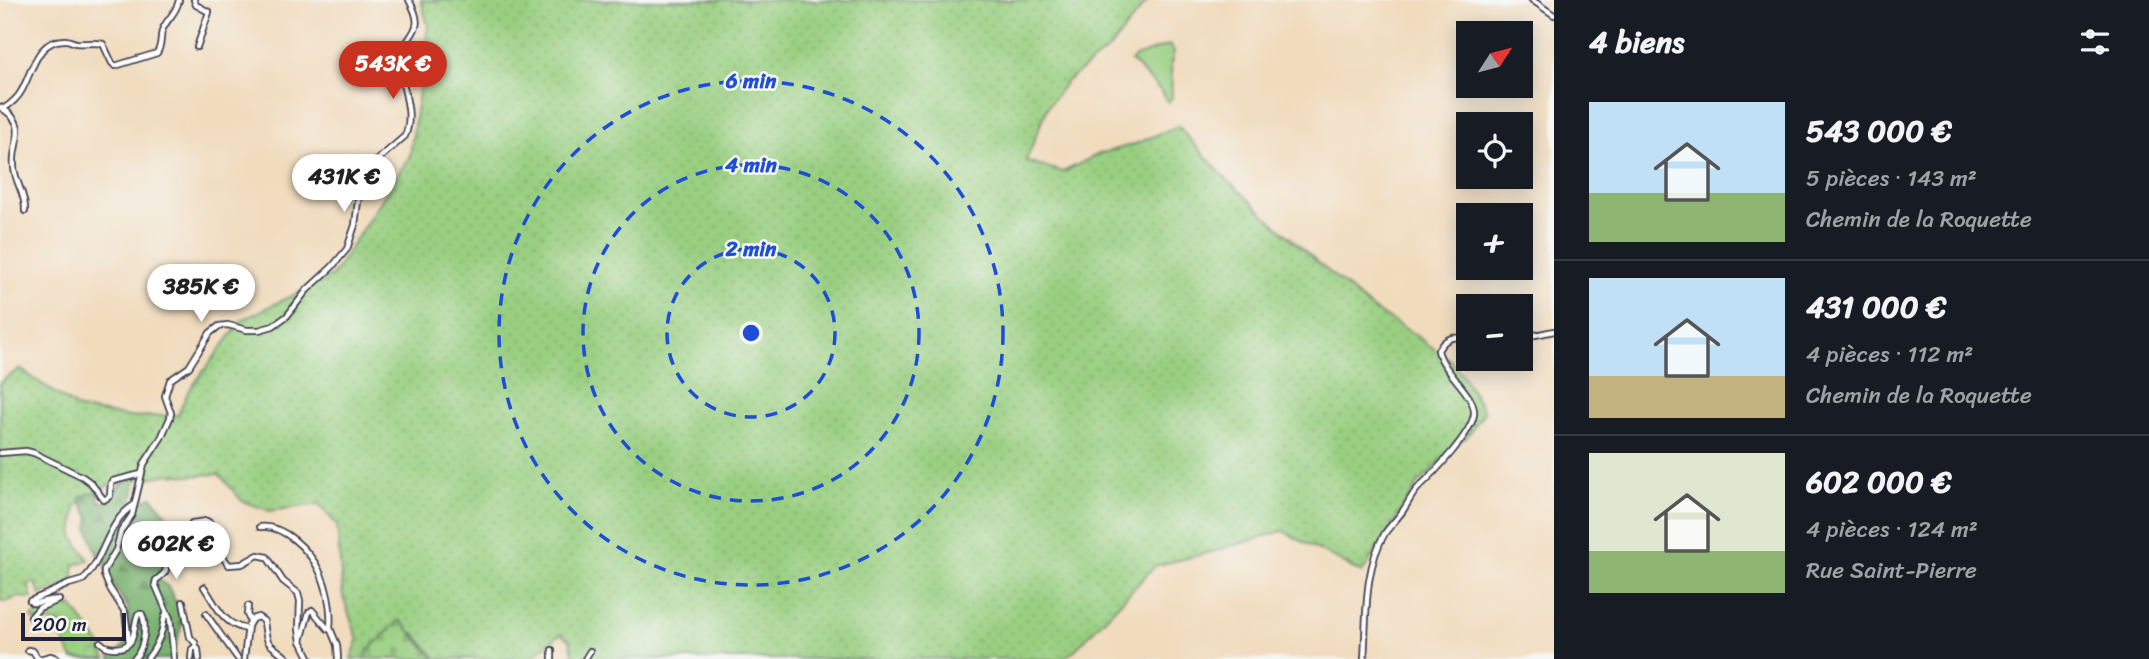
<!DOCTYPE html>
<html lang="fr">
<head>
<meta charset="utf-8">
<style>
	:root { --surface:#171b24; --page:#20242c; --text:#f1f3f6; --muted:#9ea1a6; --line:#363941; --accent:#c8321e }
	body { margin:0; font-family:Sriracha,sans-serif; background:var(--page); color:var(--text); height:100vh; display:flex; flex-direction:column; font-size:26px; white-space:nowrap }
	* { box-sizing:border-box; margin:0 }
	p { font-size:23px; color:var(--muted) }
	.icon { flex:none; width:38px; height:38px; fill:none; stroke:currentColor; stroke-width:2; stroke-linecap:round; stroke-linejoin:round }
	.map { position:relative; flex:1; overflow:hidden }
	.sheet { display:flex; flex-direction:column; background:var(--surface); width:595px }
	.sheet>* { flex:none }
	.needle { width:46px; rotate:54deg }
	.fabs { position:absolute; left:1456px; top:21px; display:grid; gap:14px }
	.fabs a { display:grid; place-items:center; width:77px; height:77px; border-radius:0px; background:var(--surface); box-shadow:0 4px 18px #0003; font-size:35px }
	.scale { position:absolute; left:21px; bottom:18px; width:105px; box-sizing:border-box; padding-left:7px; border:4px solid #22223b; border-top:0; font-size:19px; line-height:24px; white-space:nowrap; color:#22223b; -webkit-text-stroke:5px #f6f6f2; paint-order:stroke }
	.price { position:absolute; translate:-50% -60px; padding:0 16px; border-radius:24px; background:#fff; color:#222; font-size:23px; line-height:46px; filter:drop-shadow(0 2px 4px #0008) }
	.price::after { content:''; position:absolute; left:50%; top:42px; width:21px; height:16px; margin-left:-10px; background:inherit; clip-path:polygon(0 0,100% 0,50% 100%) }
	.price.current { background:var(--accent); color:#fff }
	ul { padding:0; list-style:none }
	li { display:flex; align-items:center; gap:21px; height:175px; padding:0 35px }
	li+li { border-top:2px solid var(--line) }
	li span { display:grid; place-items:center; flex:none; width:196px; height:140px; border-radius:0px; color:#555 }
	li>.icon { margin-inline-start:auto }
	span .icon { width:84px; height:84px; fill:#fffc; stroke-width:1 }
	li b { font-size:30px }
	h2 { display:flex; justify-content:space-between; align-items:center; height:84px; padding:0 35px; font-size:30px }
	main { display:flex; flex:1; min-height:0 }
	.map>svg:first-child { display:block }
	.grass { fill:url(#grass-dots); stroke:#5e785e; stroke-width:2 }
	.forest { fill:url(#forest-firs); stroke:#4e6a55; stroke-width:2 }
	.cemetery { fill:url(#cemetery-stones); stroke:#5e785e; stroke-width:2 }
	.park { fill:url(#park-crowns); stroke:#5e785e; stroke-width:2 }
	.garden { fill:#99cf81; stroke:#5e785e; stroke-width:2 }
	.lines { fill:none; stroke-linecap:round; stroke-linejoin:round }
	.minor-casing { stroke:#413e4e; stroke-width:8 }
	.minor { stroke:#fff; stroke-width:4.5 }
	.ring { fill:none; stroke:#1d4ed8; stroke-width:3.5; stroke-dasharray:12 9 }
	.centre { fill:#1d4ed8; stroke:#f6f6f2; stroke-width:3.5 }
	.ring-label { font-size:21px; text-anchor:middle; font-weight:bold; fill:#1d4ed8; stroke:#f6f6f2; stroke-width:5; stroke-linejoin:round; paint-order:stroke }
</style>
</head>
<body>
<main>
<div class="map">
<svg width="1554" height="659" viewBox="0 0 1554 659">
	<defs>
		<pattern id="grass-dots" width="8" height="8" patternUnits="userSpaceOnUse" patternTransform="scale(1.75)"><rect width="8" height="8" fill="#99cf81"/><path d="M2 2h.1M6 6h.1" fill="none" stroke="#84b170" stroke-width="1.8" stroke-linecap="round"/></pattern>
		<pattern id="forest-firs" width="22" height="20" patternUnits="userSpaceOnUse" patternTransform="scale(1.75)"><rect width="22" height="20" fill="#7ab26f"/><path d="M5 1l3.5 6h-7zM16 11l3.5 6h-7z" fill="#64905c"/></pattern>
		<pattern id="cemetery-stones" width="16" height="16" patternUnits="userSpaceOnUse" patternTransform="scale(1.75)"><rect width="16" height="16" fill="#99cf81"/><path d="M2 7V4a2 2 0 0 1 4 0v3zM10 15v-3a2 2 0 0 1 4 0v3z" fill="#84b170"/></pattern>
		<pattern id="park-crowns" width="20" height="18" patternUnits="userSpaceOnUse" patternTransform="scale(1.75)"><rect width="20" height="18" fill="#99cf81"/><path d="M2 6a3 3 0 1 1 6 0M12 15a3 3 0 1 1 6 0" fill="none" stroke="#84b170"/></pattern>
	</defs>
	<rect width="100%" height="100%" fill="#f6f6f2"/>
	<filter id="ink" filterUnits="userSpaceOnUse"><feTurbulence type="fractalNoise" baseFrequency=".0143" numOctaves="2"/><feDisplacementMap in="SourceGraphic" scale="14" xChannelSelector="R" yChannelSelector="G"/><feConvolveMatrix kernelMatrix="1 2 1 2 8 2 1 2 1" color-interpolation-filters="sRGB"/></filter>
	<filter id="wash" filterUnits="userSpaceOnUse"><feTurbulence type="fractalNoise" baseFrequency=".00686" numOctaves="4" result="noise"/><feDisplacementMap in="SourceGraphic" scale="28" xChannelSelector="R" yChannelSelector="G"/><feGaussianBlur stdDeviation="1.57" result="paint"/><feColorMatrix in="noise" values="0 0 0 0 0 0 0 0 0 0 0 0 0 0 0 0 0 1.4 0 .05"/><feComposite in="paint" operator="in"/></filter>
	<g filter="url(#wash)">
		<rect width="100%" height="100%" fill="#f1dbbd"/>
		<path class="grass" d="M 421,0 L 1148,0 L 1110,48 L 1066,82 L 1047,108 L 1026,161 L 1063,172 L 1099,154 L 1135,144 L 1178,126 L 1225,178 L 1306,252 L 1371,308 L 1411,332 L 1450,360 L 1462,374 L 1484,412 L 1466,438 L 1455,443 L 1432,471 L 1418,484 L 1362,573 L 1283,531 L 1215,551 L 1155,566 L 1073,652 L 1061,659 L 574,659 L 570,640 L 560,634 L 530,659 L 437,659 L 414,633 L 389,643 L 383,659 L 351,659 L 358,640 L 343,597 L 337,525 L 319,504 L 270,511 L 242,501 L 219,474 L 188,476 L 171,474 L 108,485 L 76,506 L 73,537 L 89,560 L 74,565 L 74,581 L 40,595 L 36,583 L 28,584 L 32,598 L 17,597 L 6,602 L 0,600 L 0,382 L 20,369 L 79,409 L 130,417 L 178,415 L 188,392 L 242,320 L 332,276 L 410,156 L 428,26 Z"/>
		<path class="forest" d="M 132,477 L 136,480 L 132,500 L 137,503 L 152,497 L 172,521 L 157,550 L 163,566 L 157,578 L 168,587 L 184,617 L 172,659 L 111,659 L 110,654 L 118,652 L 130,639 L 128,608 L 107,575 L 105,557 L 97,554 L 88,528 L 90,518 L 80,500 L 81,496 L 97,492 L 100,502 L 108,502 C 115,490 120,483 132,477 Z"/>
		<path class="cemetery" d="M 400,620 L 435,659 L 364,659 L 368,650 Z"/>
		<path class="park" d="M 62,601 L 69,608 L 72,606 L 100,644 L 106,659 L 73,659 L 63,640 L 67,635 L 58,623 L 34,620 L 32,617 L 38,613 L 40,608 Z"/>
		<path class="garden" d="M 1169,45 L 1174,52 L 1171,63 L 1172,98 L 1168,102 L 1162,92 L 1131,61 L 1135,57 Z"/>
	</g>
	<g filter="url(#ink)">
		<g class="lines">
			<defs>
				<g id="minor">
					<path d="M 194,0 L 196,5 L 209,12 L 197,47"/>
					<path d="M 1532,0 L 1554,15"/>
					<path d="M 0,107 C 32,126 11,141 14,167 C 15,183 26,194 25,211"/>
					<path d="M 3,109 C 11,104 18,98 22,90 C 33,70 37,39 66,40 C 69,40 72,42 76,43 C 85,44 94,42 103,44 L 112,63 L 115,66 L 157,53 C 162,45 160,39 162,31 C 166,19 176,15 179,0"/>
					<path d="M 1521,338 L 1554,331"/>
					<path d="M 0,453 L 26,451 L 34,453 L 83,477 L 91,483 L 104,500 L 110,496 L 111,483 L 113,481 L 141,474"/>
					<path d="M 192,523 L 207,521 L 210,523 L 222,556 L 229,565 L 242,564 L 258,555 L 267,557 L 283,581 L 298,593 L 300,601 L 299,629 L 301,641"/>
					<path d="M 260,527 C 283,524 309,550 319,570 C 327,586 332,610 330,628"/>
					<path d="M 161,553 C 166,570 171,569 156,580 L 155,584 L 167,612"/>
					<path d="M 204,587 C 217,606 223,625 247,629"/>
					<path d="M 30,601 L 69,584 L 83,580 C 105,558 107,521 134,505"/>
					<path d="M 30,601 L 32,603 C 41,604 51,597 59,600 L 39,608 L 31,617"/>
					<path d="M 183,602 L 190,637 L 196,644 L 195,647"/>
					<path d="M 248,606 L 247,614 L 250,621"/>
					<path d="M 206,614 L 238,659"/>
					<path d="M 100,642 C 105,647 109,648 116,648 C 138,647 132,629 138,614 L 142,614 C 147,627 144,649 134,659"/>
					<path d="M 129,642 L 125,612 L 109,587 L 104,575 L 104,570 L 116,550 L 121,531 L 132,515 L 144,464 L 161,438 L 170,418 L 171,413 L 165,396 L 170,380 L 189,367 L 210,333 L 219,326 L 228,325 L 247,330 L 259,330 L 273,326 L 287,316 L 307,290 L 332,267 L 347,249 L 355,225 L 358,201 L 372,167 L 375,162 L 405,136 C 416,111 399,83 399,57 C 409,30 427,32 409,0"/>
					<path d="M 28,650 L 33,651 L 38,659"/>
					<path d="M 552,650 L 552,659"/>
					<path d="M 39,659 L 51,656 L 56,658"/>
					<path d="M 147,659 C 154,650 159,641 162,630 C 164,622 163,618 167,612 L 170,618 L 174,659"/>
					<path d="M 191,659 L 192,649 L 195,647 L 198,649 L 199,659"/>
					<path d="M 244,659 L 248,626 L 252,619 L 258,617 L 264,621 C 267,650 269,641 288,659"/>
					<path d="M 310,659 L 301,641 L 309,612 L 312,610 L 328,629 L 330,628 L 337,645 L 338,659"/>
					<path d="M 585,659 L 590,651"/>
					<path d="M 1364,659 C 1367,618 1363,570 1385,533 C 1390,526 1396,520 1402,512 C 1408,504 1412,493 1420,486 C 1434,473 1472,433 1474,414 C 1476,394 1442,372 1438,350 C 1446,337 1455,334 1468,342"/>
				</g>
			</defs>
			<use href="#minor" class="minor-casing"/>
			<use href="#minor" class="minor"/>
		</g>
	</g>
	<g class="ring">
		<circle cx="751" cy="333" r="84"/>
		<circle cx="751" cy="333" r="168"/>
		<circle cx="751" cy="333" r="252"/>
	</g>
	<circle cx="751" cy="333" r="10" class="centre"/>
	<g class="ring-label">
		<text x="751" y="88">6 min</text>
		<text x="751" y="172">4 min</text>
		<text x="751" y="256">2 min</text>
	</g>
</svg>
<div class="fabs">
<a><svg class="needle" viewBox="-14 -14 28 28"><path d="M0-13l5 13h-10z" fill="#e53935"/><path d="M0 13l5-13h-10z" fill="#9ea1a6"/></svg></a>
<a><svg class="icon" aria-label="locate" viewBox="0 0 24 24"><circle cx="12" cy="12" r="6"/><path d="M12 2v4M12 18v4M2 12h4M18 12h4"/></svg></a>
<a>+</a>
<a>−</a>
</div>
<div class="scale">200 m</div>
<b class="price current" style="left:393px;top:101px">543K €</b>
<b class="price" style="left:344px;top:214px">431K €</b>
<b class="price" style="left:201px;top:324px">385K €</b>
<b class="price" style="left:176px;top:581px">602K €</b>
</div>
<section class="sheet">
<h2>4 biens<svg class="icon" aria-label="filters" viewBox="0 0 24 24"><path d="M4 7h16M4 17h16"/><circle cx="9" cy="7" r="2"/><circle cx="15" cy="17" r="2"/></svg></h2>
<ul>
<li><span style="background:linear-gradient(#bfe0f5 65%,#8fb573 0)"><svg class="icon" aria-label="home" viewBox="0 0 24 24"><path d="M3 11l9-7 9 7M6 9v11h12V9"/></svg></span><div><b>543 000 €</b><p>5 pièces · 143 m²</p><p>Chemin de la Roquette</p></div></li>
<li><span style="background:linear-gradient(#bfe0f5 70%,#c2b280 0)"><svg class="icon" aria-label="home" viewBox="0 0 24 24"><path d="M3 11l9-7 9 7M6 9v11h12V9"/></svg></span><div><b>431 000 €</b><p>4 pièces · 112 m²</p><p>Chemin de la Roquette</p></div></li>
<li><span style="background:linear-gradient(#dfe7d0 70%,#8fb573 0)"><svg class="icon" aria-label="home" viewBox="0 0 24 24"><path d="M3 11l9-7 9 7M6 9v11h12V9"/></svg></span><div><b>602 000 €</b><p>4 pièces · 124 m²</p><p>Rue Saint-Pierre</p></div></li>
</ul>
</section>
</main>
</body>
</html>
